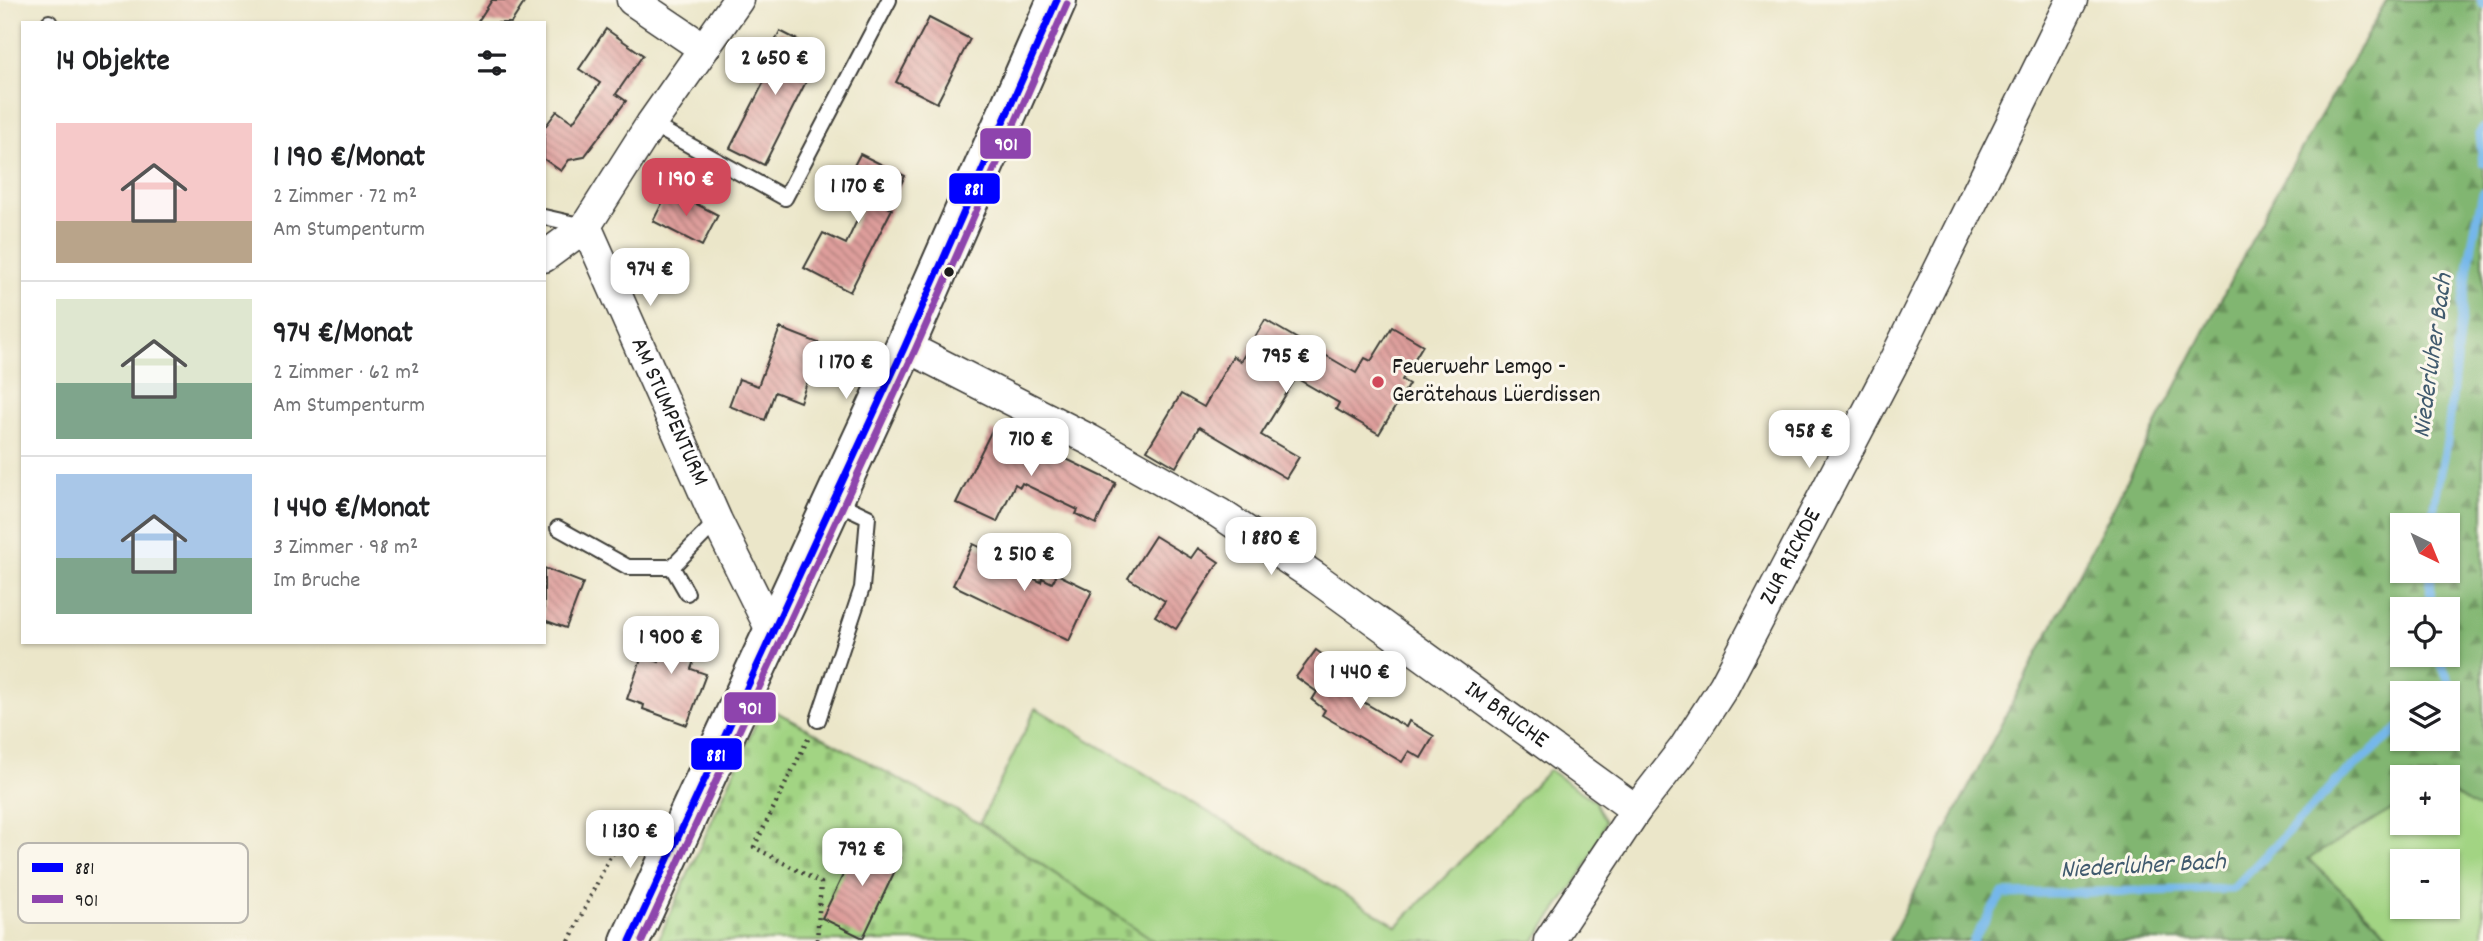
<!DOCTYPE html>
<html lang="de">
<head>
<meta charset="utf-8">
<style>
	:root { --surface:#fff; --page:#f6f6f6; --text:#202124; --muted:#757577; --line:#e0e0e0; --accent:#d1495b }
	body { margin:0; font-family:Dekko,sans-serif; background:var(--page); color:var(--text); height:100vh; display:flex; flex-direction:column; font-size:26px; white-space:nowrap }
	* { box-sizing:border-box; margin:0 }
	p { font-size:23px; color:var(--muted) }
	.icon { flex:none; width:38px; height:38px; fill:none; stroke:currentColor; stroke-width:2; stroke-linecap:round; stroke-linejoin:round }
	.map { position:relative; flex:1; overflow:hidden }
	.side { position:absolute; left:21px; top:21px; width:525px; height:623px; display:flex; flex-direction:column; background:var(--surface); border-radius:0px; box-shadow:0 2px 5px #0004 }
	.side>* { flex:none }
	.needle { width:46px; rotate:137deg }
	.controls { position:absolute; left:2390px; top:513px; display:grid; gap:14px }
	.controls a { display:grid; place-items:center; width:70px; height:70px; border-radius:0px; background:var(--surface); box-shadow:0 2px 5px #0004; font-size:35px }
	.price { position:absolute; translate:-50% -60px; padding:0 16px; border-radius:14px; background:#fff; color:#222; font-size:23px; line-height:46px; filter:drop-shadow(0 2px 4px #0008) }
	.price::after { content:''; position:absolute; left:50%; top:42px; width:21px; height:16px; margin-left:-10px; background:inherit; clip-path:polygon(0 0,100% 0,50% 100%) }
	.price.current { background:var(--accent); color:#fff }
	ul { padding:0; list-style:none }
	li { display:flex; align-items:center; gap:21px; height:175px; padding:0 35px }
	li+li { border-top:2px solid var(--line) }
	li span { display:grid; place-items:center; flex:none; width:196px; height:140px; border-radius:0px; color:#555 }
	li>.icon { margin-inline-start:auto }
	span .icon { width:84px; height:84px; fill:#fffc; stroke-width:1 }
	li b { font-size:30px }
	h2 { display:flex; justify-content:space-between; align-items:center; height:84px; padding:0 35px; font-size:30px }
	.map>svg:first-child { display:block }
	.green { fill:#a2d483; stroke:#5f7850; stroke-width:2; fill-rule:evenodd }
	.forest { fill:url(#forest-firs); stroke:#4e6946; stroke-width:2; fill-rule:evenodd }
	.cemetery { fill:url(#cemetery-stones); stroke:#5f7850; stroke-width:2 }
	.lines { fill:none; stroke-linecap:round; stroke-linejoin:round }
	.stream { stroke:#75b7ea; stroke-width:9 }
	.building { fill:url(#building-back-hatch) }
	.service-casing { stroke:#3b3a36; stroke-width:18 }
	.minor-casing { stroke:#3b3a36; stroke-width:33 }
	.secondary-casing { stroke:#3b3a36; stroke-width:42 }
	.path { stroke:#3b3a36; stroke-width:4.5; stroke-dasharray:2 5; stroke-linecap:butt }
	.service { stroke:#fff; stroke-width:14 }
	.minor { stroke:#fff; stroke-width:30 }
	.secondary { stroke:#fff; stroke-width:38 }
	.bus-1-casing { stroke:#fbf7ec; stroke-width:12 }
	.bus-2-casing { stroke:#fbf7ec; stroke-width:12 }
	.bus-1 { stroke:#00f; stroke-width:7 }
	.bus-2 { stroke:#8e44ad; stroke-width:7 }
	.bus-dot { fill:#1c1c1c; stroke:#fbf7ec; stroke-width:2.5 }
	.poi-dot { fill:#d1495b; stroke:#fbf7ec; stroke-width:2.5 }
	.labels { text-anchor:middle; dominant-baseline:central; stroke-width:6; stroke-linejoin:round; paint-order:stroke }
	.poi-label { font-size:24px; fill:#1c1c1c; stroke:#fbf7ec; text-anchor:start }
	.street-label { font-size:24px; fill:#1c1c1c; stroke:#fbf7ec }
	.water-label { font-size:26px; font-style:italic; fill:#405a6e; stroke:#fbf7ec }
	.key { fill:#fbf7ec; stroke:#b8b5ae; stroke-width:2 }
	.key-label { font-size:19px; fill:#1c1c1c }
	.line-badge { stroke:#fbf7ec; stroke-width:2.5 }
	.badge-label { font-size:19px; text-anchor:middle; font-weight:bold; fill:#fff }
</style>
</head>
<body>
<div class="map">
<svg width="2483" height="941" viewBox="0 0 2483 941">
	<defs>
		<pattern id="forest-firs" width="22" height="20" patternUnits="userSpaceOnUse" patternTransform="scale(1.75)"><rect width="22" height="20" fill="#81b671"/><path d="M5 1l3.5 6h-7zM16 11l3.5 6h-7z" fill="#69935c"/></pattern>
		<pattern id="cemetery-stones" width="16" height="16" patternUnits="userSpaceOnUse" patternTransform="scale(1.75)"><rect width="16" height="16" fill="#a2d483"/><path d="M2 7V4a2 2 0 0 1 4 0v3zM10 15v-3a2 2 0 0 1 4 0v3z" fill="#8bb571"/></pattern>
		<pattern id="building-back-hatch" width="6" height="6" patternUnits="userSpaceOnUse" patternTransform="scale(1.75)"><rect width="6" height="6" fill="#de9e9b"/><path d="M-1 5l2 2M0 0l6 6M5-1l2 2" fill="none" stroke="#b3807e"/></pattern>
	</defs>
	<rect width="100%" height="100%" fill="#fbf7ec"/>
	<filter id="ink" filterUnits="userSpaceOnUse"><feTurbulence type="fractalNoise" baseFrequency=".0143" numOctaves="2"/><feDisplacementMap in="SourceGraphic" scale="14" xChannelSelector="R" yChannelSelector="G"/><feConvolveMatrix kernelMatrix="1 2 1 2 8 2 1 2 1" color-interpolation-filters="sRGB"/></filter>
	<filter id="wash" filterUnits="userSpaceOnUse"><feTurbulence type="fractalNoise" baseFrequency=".00686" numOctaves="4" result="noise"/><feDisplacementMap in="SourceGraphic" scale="28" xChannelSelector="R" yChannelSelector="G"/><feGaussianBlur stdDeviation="1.57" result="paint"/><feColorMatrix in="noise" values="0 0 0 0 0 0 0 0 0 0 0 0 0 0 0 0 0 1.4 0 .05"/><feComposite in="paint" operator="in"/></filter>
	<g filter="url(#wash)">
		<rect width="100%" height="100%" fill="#ebe6c9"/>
		<g class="green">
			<path d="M 1036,708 L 1397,926 L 1549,770 L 1595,801 L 1605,822 C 1592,866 1560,904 1534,941 L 1155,941 L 980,823 Z"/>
			<path d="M 2448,790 L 2483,812 L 2483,941 L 2396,941 L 2308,859 L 2403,803 L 2403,822 L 2448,822 ZM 2403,861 L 2448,861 L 2448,906 L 2403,906 Z"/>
		</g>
		<path class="forest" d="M 2387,0 L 2483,0 L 2483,812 L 2448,790 L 2448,777 L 2403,777 L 2403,803 L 2308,859 L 2395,941 L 1889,941 L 2276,193 ZM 2403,525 L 2448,525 L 2448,570 L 2403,570 ZM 2403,609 L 2448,609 L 2448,654 L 2403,654 ZM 2403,693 L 2448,693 L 2448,738 L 2403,738 Z"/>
		<path class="cemetery" d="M 764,705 L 979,823 L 1155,941 L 658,941 Z"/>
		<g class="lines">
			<g class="stream">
				<path d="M 2481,0 L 2483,4"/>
				<path d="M 2483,128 L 2480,133 L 2483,163"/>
				<path d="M 2432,525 C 2433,497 2443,469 2447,441 C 2457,358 2463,274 2483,193"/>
				<path d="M 2430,609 L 2431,570"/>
				<path d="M 2437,654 L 2453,690 L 2448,698"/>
				<path d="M 1973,941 L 2002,894 L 2233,889 L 2336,782 L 2403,725"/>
			</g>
		</g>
		<g id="blocks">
			<g class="building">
				<path d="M 492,0 L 526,0 L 511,23 L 477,23 Z"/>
				<path d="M 929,18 L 970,39 L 937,103 L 896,82 Z"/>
				<path d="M 606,29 L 643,55 L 616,94 L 626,101 L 584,157 L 569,160 L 561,171 L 544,159 L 544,128 L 557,111 L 573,122 L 600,83 L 579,69 Z"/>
				<path d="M 780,31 L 821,52 L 764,165 L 730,148 L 765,80 L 758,76 Z"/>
				<path d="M 860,154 L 905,176 L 889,208 L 892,209 L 850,292 L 804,268 L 823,233 L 846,244 L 868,197 L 844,185 Z"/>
				<path d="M 669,190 L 718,215 L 702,246 L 653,221 Z"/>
				<path d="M 1265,320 L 1356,373 L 1365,358 L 1371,361 L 1392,327 L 1423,345 L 1402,380 L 1409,384 L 1379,434 L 1336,409 L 1339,403 L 1296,378 L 1261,435 L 1299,457 L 1286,478 L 1199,427 L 1176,467 L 1147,450 L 1181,394 L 1204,407 L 1233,356 L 1241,361 Z"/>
				<path d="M 780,328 L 821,344 L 800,402 L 775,392 L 765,420 L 729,406 L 739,379 L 758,386 Z"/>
				<path d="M 992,430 L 1003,435 L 1006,430 L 1116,483 L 1096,524 L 1076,514 L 1078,510 L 1022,483 L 1020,487 L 1015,484 L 997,522 L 956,503 Z"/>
				<path d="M 1155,536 L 1191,558 L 1198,548 L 1219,562 L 1176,629 L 1155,616 L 1165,601 L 1128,578 Z"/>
				<path d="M 973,544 L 994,554 L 992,559 L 1041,582 L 1042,578 L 1052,583 L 1057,574 L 1092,591 L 1069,641 L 953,585 Z"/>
				<path d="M 544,568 L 583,583 L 566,628 L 544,620 Z"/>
				<path d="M 674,619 L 705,631 L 691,669 L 706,674 L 687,725 L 643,709 L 644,705 L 627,699 L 642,656 L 659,662 Z"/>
				<path d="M 1316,650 L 1353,677 L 1343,690 L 1406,727 L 1409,721 L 1434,736 L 1421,758 L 1409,751 L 1402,762 L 1322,715 L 1325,710 L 1312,700 L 1317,692 L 1296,677 Z"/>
				<path d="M 861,838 L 901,858 L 863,938 L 822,918 Z"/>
			</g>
		</g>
	</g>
	<g filter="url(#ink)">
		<use href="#blocks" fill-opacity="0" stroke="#3b3a36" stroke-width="2"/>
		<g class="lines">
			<defs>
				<g id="service">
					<path d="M 49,22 L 50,23"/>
					<path d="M 651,124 L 785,198 L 889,0"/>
					<path d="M 544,217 L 584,226"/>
					<path d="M 558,528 L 628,567 L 672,567"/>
					<path d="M 687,593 L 672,567 L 717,521"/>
					<path d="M 818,720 L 862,588 L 868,517 L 834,501"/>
				</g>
				<g id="minor">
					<path d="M 632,0 L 703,48"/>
					<path id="s1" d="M 738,0 L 651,124 L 586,226 L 717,521 L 772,632"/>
					<path d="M 544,257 L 586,226"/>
					<path id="s2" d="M 905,346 L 1090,440 L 1219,513 L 1315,577 L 1636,810"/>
					<path id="s3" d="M 1549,941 L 1636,810 L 1684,748 L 1724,686 L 1892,365 L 2072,0"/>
				</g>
				<path id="secondary" d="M 630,941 L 905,346 L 1057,0"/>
			</defs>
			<use href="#service" class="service-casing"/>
			<use href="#minor" class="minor-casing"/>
			<use href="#secondary" class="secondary-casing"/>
			<g class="path">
				<path d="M 808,739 L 754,847 L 821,883 L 817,941"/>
				<path d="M 569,941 L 611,854 L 637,843"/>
			</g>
			<use href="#service" class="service"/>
			<use href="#minor" class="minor"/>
			<use href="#secondary" class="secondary"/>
			<defs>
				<path id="bus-1" d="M 630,941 L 905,346 L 1057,0"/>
				<path id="bus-2" d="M 642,941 L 915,350 L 1067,4"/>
			</defs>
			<use href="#bus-1" class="bus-1-casing"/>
			<use href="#bus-2" class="bus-2-casing"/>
			<use href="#bus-1" class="bus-1"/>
			<use href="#bus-2" class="bus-2"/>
		</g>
	</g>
	<circle class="bus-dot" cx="949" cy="272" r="6"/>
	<circle class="poi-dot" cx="1378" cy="382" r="7"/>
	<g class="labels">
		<g class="poi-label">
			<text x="1392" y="368">Feuerwehr Lemgo -<tspan x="1392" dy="28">Gerätehaus Lüerdissen</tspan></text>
		</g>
		<g class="street-label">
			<text stroke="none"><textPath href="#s1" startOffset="476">AM STUMPENTURM</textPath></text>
			<text stroke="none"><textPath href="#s3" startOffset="455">ZUR RICKDE</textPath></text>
			<text stroke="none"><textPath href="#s2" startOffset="707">IM BRUCHE</textPath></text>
		</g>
		<g class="water-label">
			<text transform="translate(2434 356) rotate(-82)">Niederluher Bach</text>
			<text transform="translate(2143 867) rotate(-3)">Niederluher Bach</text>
		</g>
	</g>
	<rect x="18" y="843" width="230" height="80" rx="10" class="key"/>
	<rect x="32" y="863" width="31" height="9" fill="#00f"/>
	<rect x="32" y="895" width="31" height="8" fill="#8e44ad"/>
	<g class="key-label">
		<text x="75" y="874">881</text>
		<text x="75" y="906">901</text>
	</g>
	<g class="line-badge">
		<rect x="979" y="127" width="53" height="33" rx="7" fill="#8e44ad"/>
		<rect x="948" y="172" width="53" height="33" rx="7" fill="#00f"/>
		<rect x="723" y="691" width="54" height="33" rx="7" fill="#8e44ad"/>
		<rect x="690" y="737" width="53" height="34" rx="7" fill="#00f"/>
	</g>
	<g class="badge-label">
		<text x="1006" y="150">901</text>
		<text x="974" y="195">881</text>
		<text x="750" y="714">901</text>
		<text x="716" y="761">881</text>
	</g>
</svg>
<div class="controls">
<a><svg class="needle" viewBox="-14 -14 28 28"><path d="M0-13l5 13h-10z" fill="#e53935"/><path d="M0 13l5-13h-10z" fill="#757577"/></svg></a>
<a><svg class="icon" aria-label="locate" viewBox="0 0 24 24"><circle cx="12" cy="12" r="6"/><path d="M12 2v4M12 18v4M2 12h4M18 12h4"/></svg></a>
<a><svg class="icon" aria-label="layers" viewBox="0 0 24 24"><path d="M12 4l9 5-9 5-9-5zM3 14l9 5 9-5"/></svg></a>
<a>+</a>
<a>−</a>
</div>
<b class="price" style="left:775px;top:97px">2 650 €</b>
<b class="price current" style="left:686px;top:218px">1 190 €</b>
<b class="price" style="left:858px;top:225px">1 170 €</b>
<b class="price" style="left:650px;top:308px">974 €</b>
<b class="price" style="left:1286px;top:395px">795 €</b>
<b class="price" style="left:846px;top:401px">1 170 €</b>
<b class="price" style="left:1809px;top:470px">958 €</b>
<b class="price" style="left:1031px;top:478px">710 €</b>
<b class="price" style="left:1271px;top:577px">1 880 €</b>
<b class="price" style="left:1024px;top:593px">2 510 €</b>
<b class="price" style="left:671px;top:676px">1 900 €</b>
<b class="price" style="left:1360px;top:711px">1 440 €</b>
<b class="price" style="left:630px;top:870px">1 130 €</b>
<b class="price" style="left:862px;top:888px">792 €</b>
<section class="side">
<h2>14 Objekte<svg class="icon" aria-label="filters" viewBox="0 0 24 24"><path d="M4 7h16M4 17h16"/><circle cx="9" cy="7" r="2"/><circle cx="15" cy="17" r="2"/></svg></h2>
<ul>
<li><span style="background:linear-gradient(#f6c9c9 70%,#b9a48a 0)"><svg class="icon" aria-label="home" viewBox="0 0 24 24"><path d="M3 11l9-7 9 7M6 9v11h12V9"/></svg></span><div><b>1 190 €/Monat</b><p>2 Zimmer · 72 m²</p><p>Am Stumpenturm</p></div></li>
<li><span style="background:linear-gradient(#dfe7d0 60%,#7fa58c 0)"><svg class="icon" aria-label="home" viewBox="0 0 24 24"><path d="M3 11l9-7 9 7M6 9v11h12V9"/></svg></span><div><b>974 €/Monat</b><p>2 Zimmer · 62 m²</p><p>Am Stumpenturm</p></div></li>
<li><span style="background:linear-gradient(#a9c7e8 60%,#7fa58c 0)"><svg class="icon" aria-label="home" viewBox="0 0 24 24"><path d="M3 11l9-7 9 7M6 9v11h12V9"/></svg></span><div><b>1 440 €/Monat</b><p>3 Zimmer · 98 m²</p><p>Im Bruche</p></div></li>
</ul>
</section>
</div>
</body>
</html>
